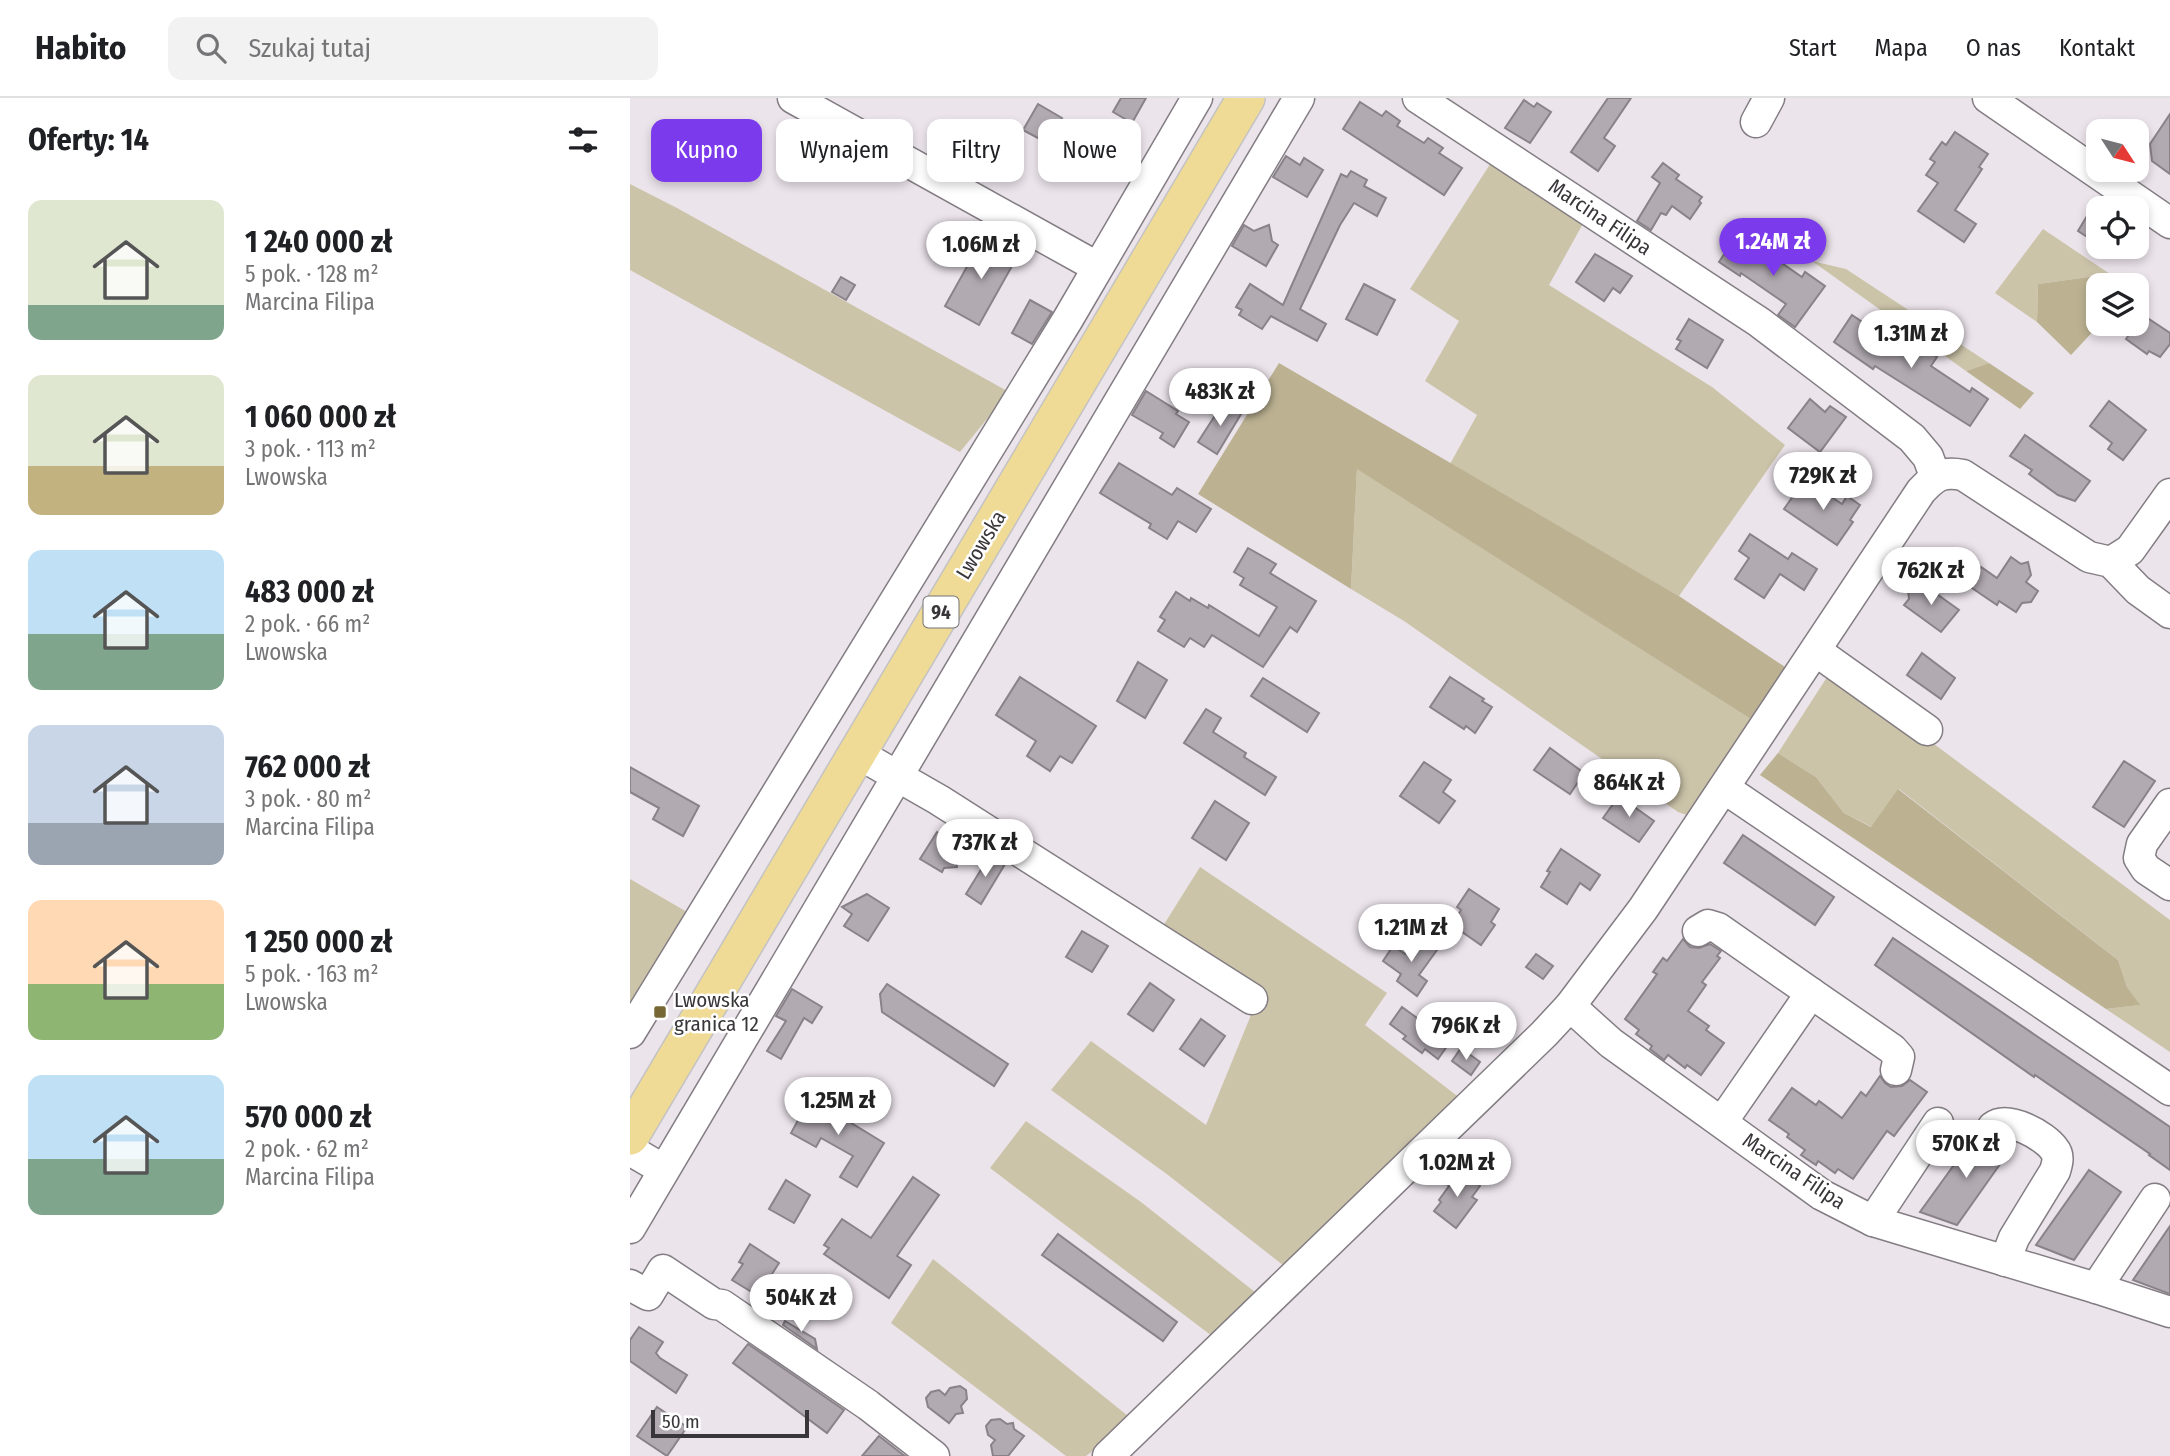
<!DOCTYPE html>
<html lang="pl">
<head>
<meta charset="utf-8">
<style>
	:root { --surface:#fff; --page:#f2f2f2; --text:#202124; --muted:#757577; --line:#e0e0e0; --accent:#7c3aed }
	body { margin:0; font-family:"Fira Sans Condensed",sans-serif; background:var(--page); color:var(--text); height:100vh; display:flex; flex-direction:column; font-size:26px; white-space:nowrap }
	* { box-sizing:border-box; margin:0 }
	p { font-size:23px; color:var(--muted) }
	.icon { flex:none; width:38px; height:38px; fill:none; stroke:currentColor; stroke-width:2; stroke-linecap:round; stroke-linejoin:round }
	.map { position:relative; flex:1; overflow:hidden }
	.details { display:flex; flex-direction:column; background:var(--surface); width:630px }
	.details>* { flex:none }
	.guide { position:absolute; left:21px; top:21px; width:665px; height:63px; display:flex; gap:14px }
	.needle { width:46px; rotate:126deg }
	.tools { position:absolute; left:1456px; top:21px; display:grid; gap:14px }
	.tools a { display:grid; place-items:center; width:63px; height:63px; border-radius:14px; background:var(--surface); box-shadow:0 4px 10px #0003; font-size:35px }
	.scale { position:absolute; left:21px; bottom:18px; width:158px; box-sizing:border-box; padding-left:7px; border:4px solid #393639; border-top:0; font-size:19px; line-height:24px; white-space:nowrap; color:#393639; -webkit-text-stroke:5px #fff; paint-order:stroke }
	.price { position:absolute; translate:-50% -60px; padding:0 16px; border-radius:24px; background:#fff; color:#222; font-size:23px; line-height:46px; filter:drop-shadow(0 2px 4px #0008) }
	.price::after { content:''; position:absolute; left:50%; top:42px; width:21px; height:16px; margin-left:-10px; background:inherit; clip-path:polygon(0 0,100% 0,50% 100%) }
	.price.selected { background:var(--accent); color:#fff }
	ul { padding:0; list-style:none }
	li { display:flex; align-items:center; gap:21px; height:175px; padding:0 28px }
	li span { display:grid; place-items:center; flex:none; width:196px; height:140px; border-radius:14px; color:#555 }
	li>.icon { margin-inline-start:auto }
	span .icon { width:84px; height:84px; fill:#fffc; stroke-width:1 }
	li b { font-size:30px }
	h2 { display:flex; justify-content:space-between; align-items:center; height:84px; padding:0 28px; font-size:30px }
	.pill { padding:0 24px; border-radius:14px; background:var(--surface); box-shadow:0 4px 10px #0003; font-size:24px; line-height:63px }
	.pill.selected { background:var(--accent); color:#fff }
	header { display:flex; align-items:center; gap:42px; box-sizing:border-box; height:98px; padding:0 35px; background:var(--surface); border-bottom:2px solid var(--line) }
	header strong { font-size:33px }
	nav { display:flex; gap:38px; margin-inline-start:auto; font-size:24px }
	.search { width:490px; height:63px; background:var(--page); display:flex; align-items:center; gap:18px; box-sizing:border-box; padding:0 24px; border-radius:14px; color:var(--muted); font-size:26px }
	main { display:flex; flex:1; min-height:0 }
	.map>svg:first-child { display:block }
	.green { fill:#ccc4a9 }
	.forest { fill:#bcb292 }
	.building { fill:#b1aab1; stroke:#898288; stroke-width:2 }
	.lines { fill:none; stroke-linecap:round; stroke-linejoin:round }
	.minor-casing { stroke:#837d83; stroke-width:33 }
	.major-casing { stroke:#c4c3c4; stroke-width:40 }
	.minor { stroke:#fff; stroke-width:30 }
	.major { stroke:#efdb96; stroke-width:37 }
	.poi-dot { fill:#766734; stroke:#fff; stroke-width:2.5 }
	.labels { text-anchor:middle; dominant-baseline:central; stroke-width:5; stroke-linejoin:round; paint-order:stroke }
	.shield { fill:#fff; stroke:#747274; stroke-width:2 }
	.shield-label { font-size:19px; font-weight:bold; fill:#393639 }
	.street-label { font-size:21px; fill:#393639; stroke:#fff }
	.poi-label { font-size:21px; fill:#393639; stroke:#fff; text-anchor:start }
</style>
</head>
<body>
<header>
<strong>Habito</strong>
<div class="search"><svg class="icon" aria-label="search" viewBox="0 0 24 24"><circle cx="10" cy="10" r="6"/><path d="M15 15l6 6"/></svg>Szukaj tutaj</div>
<nav><a>Start</a><a>Mapa</a><a>O nas</a><a>Kontakt</a></nav>
</header>
<main>
<section class="details">
<h2>Oferty: 14<svg class="icon" aria-label="filters" viewBox="0 0 24 24"><path d="M4 7h16M4 17h16"/><circle cx="9" cy="7" r="2"/><circle cx="15" cy="17" r="2"/></svg></h2>
<ul>
<li><span style="background:linear-gradient(#dfe7d0 75%,#7fa58c 0)"><svg class="icon" aria-label="home" viewBox="0 0 24 24"><path d="M3 11l9-7 9 7M6 9v11h12V9"/></svg></span><div><b>1 240 000 zł</b><p>5 pok. · 128 m²</p><p>Marcina Filipa</p></div></li>
<li><span style="background:linear-gradient(#dfe7d0 65%,#c2b280 0)"><svg class="icon" aria-label="home" viewBox="0 0 24 24"><path d="M3 11l9-7 9 7M6 9v11h12V9"/></svg></span><div><b>1 060 000 zł</b><p>3 pok. · 113 m²</p><p>Lwowska</p></div></li>
<li><span style="background:linear-gradient(#bfe0f5 60%,#7fa58c 0)"><svg class="icon" aria-label="home" viewBox="0 0 24 24"><path d="M3 11l9-7 9 7M6 9v11h12V9"/></svg></span><div><b>483 000 zł</b><p>2 pok. · 66 m²</p><p>Lwowska</p></div></li>
<li><span style="background:linear-gradient(#c9d6e8 70%,#9aa5b1 0)"><svg class="icon" aria-label="home" viewBox="0 0 24 24"><path d="M3 11l9-7 9 7M6 9v11h12V9"/></svg></span><div><b>762 000 zł</b><p>3 pok. · 80 m²</p><p>Marcina Filipa</p></div></li>
<li><span style="background:linear-gradient(#ffd9b3 60%,#8fb573 0)"><svg class="icon" aria-label="home" viewBox="0 0 24 24"><path d="M3 11l9-7 9 7M6 9v11h12V9"/></svg></span><div><b>1 250 000 zł</b><p>5 pok. · 163 m²</p><p>Lwowska</p></div></li>
<li><span style="background:linear-gradient(#bfe0f5 60%,#7fa58c 0)"><svg class="icon" aria-label="home" viewBox="0 0 24 24"><path d="M3 11l9-7 9 7M6 9v11h12V9"/></svg></span><div><b>570 000 zł</b><p>2 pok. · 62 m²</p><p>Marcina Filipa</p></div></li>
</ul>
</section>
<div class="map">
<svg width="1540" height="1358" viewBox="0 0 1540 1358">
	<rect width="100%" height="100%" fill="#ebe4eb"/>
	<g class="green">
		<path d="M 864,60 L 955,122 L 919,187 L 1082,289 L 1155,347 L 1049,498 L 820,366 L 847,317 L 795,283 L 829,223 L 780,191 Z"/>
		<path d="M 0,86 L 47,110 L 379,294 L 330,354 L 0,172 Z"/>
		<path d="M 1413,131 L 1480,176 L 1408,186 L 1407,224 L 1365,195 Z"/>
		<path d="M 1182,163 L 1216,171 L 1359,265 L 1336,273 Z"/>
		<path d="M 727,370 L 1127,625 L 1062,719 L 1048,714 L 774,523 L 721,491 Z"/>
		<path d="M 1201,573 L 1300,643 L 1540,822 L 1540,954 L 1476,911 L 1509,907 L 1497,889 L 1488,862 L 1269,691 L 1242,729 L 1214,715 L 1186,679 L 1148,655 Z"/>
		<path d="M 570,769 L 757,895 L 735,927 L 835,1004 L 658,1171 L 538,1077 L 421,992 L 461,943 L 576,1027 L 623,912 L 523,844 Z"/>
		<path d="M 0,781 L 64,818 L 0,920 Z"/>
		<path d="M 396,1023 L 511,1104 L 630,1198 L 582,1238 L 360,1070 Z"/>
		<path d="M 303,1161 L 503,1322 L 456,1358 L 436,1358 L 261,1225 Z"/>
	</g>
	<g class="forest">
		<path d="M 1480,176 L 1498,187 L 1468,187 L 1470,226 L 1441,257 L 1407,224 L 1408,186 Z"/>
		<path d="M 649,265 L 1049,498 L 1158,571 L 1127,625 L 727,371 L 721,491 L 568,396 Z"/>
		<path d="M 1359,265 L 1404,295 L 1390,311 L 1336,273 Z"/>
		<path d="M 1148,655 L 1186,679 L 1214,715 L 1241,729 L 1268,691 L 1488,862 L 1497,889 L 1510,907 L 1476,911 L 1130,677 Z"/>
	</g>
	<g class="building">
		<path d="M 491,0 L 516,0 L 502,25 L 483,14 Z"/>
		<path d="M 978,0 L 1001,0 L 974,40 L 985,48 L 968,73 L 941,54 Z"/>
		<path d="M 894,2 L 904,9 L 907,5 L 921,14 L 900,45 L 875,30 Z"/>
		<path d="M 730,4 L 752,18 L 756,13 L 770,23 L 767,28 L 794,45 L 798,40 L 813,50 L 809,55 L 832,70 L 814,97 L 713,31 Z"/>
		<path d="M 408,6 L 432,20 L 417,45 L 393,32 Z"/>
		<path d="M 1540,16 L 1540,76 L 1522,63 L 1520,46 Z"/>
		<path d="M 1325,34 L 1358,56 L 1349,69 L 1352,71 L 1325,112 L 1346,126 L 1334,144 L 1288,113 L 1308,85 L 1296,77 L 1305,64 L 1300,61 L 1312,44 L 1316,47 Z"/>
		<path d="M 656,58 L 670,67 L 674,60 L 693,72 L 677,99 L 643,79 Z"/>
		<path d="M 1033,65 L 1049,77 L 1046,81 L 1072,99 L 1069,103 L 1071,105 L 1060,121 L 1042,108 L 1036,117 L 1031,115 L 1021,132 L 1007,123 L 1030,85 L 1022,79 Z"/>
		<path d="M 721,73 L 737,82 L 734,88 L 756,100 L 747,118 L 724,105 L 710,127 L 670,211 L 696,226 L 687,243 L 641,218 L 632,231 L 609,217 L 612,212 L 606,209 L 620,186 L 653,207 L 711,76 L 717,79 Z"/>
		<path d="M 1457,118 L 1468,126 L 1468,146 L 1448,133 Z"/>
		<path d="M 614,127 L 624,133 L 639,127 L 642,143 L 648,147 L 636,168 L 602,148 Z"/>
		<path d="M 1108,135 L 1172,179 L 1175,174 L 1195,188 L 1165,229 L 1148,217 L 1156,206 L 1111,175 L 1110,178 L 1089,164 Z"/>
		<path d="M 353,140 L 387,159 L 349,227 L 315,208 Z"/>
		<path d="M 965,156 L 1002,178 L 990,195 L 983,190 L 974,203 L 946,184 Z"/>
		<path d="M 211,179 L 225,187 L 216,202 L 202,194 Z"/>
		<path d="M 734,186 L 765,202 L 747,237 L 716,221 Z"/>
		<path d="M 400,202 L 422,214 L 402,246 L 382,235 Z"/>
		<path d="M 1222,217 L 1280,256 L 1286,245 L 1307,259 L 1301,268 L 1340,294 L 1342,290 L 1358,301 L 1340,328 L 1245,268 L 1243,271 L 1204,244 Z"/>
		<path d="M 1513,217 L 1540,235 L 1540,246 L 1530,259 L 1519,253 L 1517,256 L 1496,241 Z"/>
		<path d="M 1059,221 L 1093,242 L 1077,270 L 1046,251 L 1051,243 L 1047,241 Z"/>
		<path d="M 516,293 L 548,313 L 546,316 L 559,324 L 544,349 L 530,340 L 533,335 L 502,317 Z"/>
		<path d="M 1180,301 L 1195,314 L 1200,308 L 1216,319 L 1190,354 L 1158,330 Z"/>
		<path d="M 1479,303 L 1516,332 L 1493,362 L 1478,351 L 1482,345 L 1460,328 Z"/>
		<path d="M 593,305 L 611,316 L 587,356 L 568,344 Z"/>
		<path d="M 1395,337 L 1460,383 L 1445,403 L 1428,397 L 1399,376 L 1402,372 L 1380,358 Z"/>
		<path d="M 489,365 L 542,397 L 547,390 L 581,411 L 566,434 L 548,423 L 537,441 L 519,430 L 521,426 L 470,395 Z"/>
		<path d="M 1173,384 L 1180,388 L 1181,385 L 1212,406 L 1217,398 L 1230,407 L 1220,422 L 1223,424 L 1207,447 L 1154,411 Z"/>
		<path d="M 1120,436 L 1158,461 L 1162,455 L 1187,471 L 1174,492 L 1150,476 L 1134,500 L 1105,481 L 1119,460 L 1109,453 Z"/>
		<path d="M 618,450 L 646,466 L 640,475 L 686,503 L 667,534 L 660,529 L 633,569 L 582,537 L 574,549 L 560,540 L 554,549 L 528,533 L 535,522 L 530,519 L 546,494 L 560,503 L 561,500 L 578,510 L 579,507 L 629,538 L 647,509 L 610,487 L 614,480 L 604,474 Z"/>
		<path d="M 1381,459 L 1391,466 L 1398,464 L 1401,477 L 1396,484 L 1408,493 L 1401,504 L 1392,505 L 1386,514 L 1369,503 L 1367,507 L 1339,488 L 1351,469 L 1367,480 Z"/>
		<path d="M 1290,484 L 1329,512 L 1311,534 L 1274,507 L 1279,501 L 1278,492 L 1285,490 Z"/>
		<path d="M 1292,555 L 1325,580 L 1311,601 L 1277,577 Z"/>
		<path d="M 508,564 L 537,582 L 515,620 L 487,603 Z"/>
		<path d="M 390,579 L 466,628 L 442,665 L 430,658 L 420,673 L 397,658 L 406,643 L 366,617 Z"/>
		<path d="M 820,579 L 854,601 L 852,603 L 862,609 L 845,635 L 836,628 L 834,631 L 800,609 Z"/>
		<path d="M 633,580 L 689,615 L 677,634 L 621,598 Z"/>
		<path d="M 576,611 L 591,620 L 583,634 L 616,655 L 614,659 L 646,679 L 635,697 L 554,645 Z"/>
		<path d="M 920,650 L 954,675 L 940,696 L 904,672 Z"/>
		<path d="M 1494,663 L 1525,683 L 1494,729 L 1463,709 Z"/>
		<path d="M 794,664 L 821,682 L 813,694 L 825,703 L 809,725 L 770,698 Z"/>
		<path d="M 0,669 L 69,708 L 53,738 L 23,721 L 29,710 L 0,694 Z"/>
		<path d="M 989,698 L 1024,723 L 1009,744 L 973,720 Z"/>
		<path d="M 585,703 L 619,725 L 596,762 L 562,740 Z"/>
		<path d="M 307,734 L 329,747 L 324,756 L 327,769 L 314,770 L 312,774 L 290,761 Z"/>
		<path d="M 1113,737 L 1204,799 L 1185,827 L 1094,765 Z"/>
		<path d="M 931,751 L 970,777 L 960,792 L 950,785 L 937,806 L 911,789 L 920,774 L 917,773 Z"/>
		<path d="M 360,757 L 375,766 L 351,806 L 336,796 Z"/>
		<path d="M 839,791 L 869,811 L 861,824 L 865,827 L 851,847 L 822,827 L 831,812 L 827,809 Z"/>
		<path d="M 237,796 L 259,810 L 238,843 L 214,828 L 222,816 L 212,809 Z"/>
		<path d="M 452,833 L 478,848 L 462,874 L 436,859 Z"/>
		<path d="M 788,838 L 807,852 L 789,877 L 797,883 L 787,898 L 767,883 L 771,876 L 753,863 L 763,848 L 775,856 Z"/>
		<path d="M 1263,840 L 1540,1029 L 1540,1072 L 1519,1057 L 1520,1056 L 1405,977 L 1404,979 L 1245,867 Z"/>
		<path d="M 1053,841 L 1060,849 L 1069,850 L 1080,846 L 1091,853 L 1087,858 L 1090,860 L 1072,884 L 1076,887 L 1058,913 L 1079,928 L 1076,932 L 1094,945 L 1071,977 L 1057,967 L 1055,970 L 1038,957 L 1034,962 L 1020,951 L 1022,948 L 1006,936 L 1009,932 L 995,921 L 1027,876 L 1023,874 L 1033,860 L 1037,863 Z"/>
		<path d="M 906,856 L 923,868 L 913,881 L 896,869 Z"/>
		<path d="M 520,885 L 544,902 L 523,933 L 498,916 Z"/>
		<path d="M 257,886 L 378,966 L 364,988 L 252,914 L 250,896 Z"/>
		<path d="M 162,891 L 192,909 L 182,925 L 174,920 L 151,961 L 137,953 L 156,923 L 146,918 Z"/>
		<path d="M 772,909 L 820,944 L 808,961 L 795,951 L 792,955 L 773,941 L 776,938 L 760,926 Z"/>
		<path d="M 571,921 L 595,938 L 574,968 L 550,951 Z"/>
		<path d="M 831,950 L 850,964 L 841,977 L 822,963 Z"/>
		<path d="M 1250,978 L 1255,985 L 1261,989 L 1272,988 L 1280,982 L 1297,994 L 1264,1038 L 1257,1033 L 1223,1081 L 1208,1071 L 1205,1075 L 1188,1063 L 1186,1067 L 1171,1057 L 1175,1052 L 1157,1039 L 1159,1036 L 1139,1022 L 1162,990 L 1186,1007 L 1189,1003 L 1212,1020 L 1231,994 L 1236,998 Z"/>
		<path d="M 182,997 L 212,1013 L 210,1018 L 254,1045 L 227,1089 L 210,1079 L 223,1058 L 191,1040 L 186,1049 L 161,1035 Z"/>
		<path d="M 1347,1035 L 1352,1043 L 1361,1046 L 1376,1043 L 1385,1045 L 1327,1127 L 1290,1114 Z"/>
		<path d="M 828,1071 L 850,1088 L 842,1099 L 847,1102 L 826,1130 L 804,1113 L 811,1104 L 809,1102 L 819,1088 L 817,1086 Z"/>
		<path d="M 1459,1072 L 1491,1094 L 1444,1162 L 1406,1147 Z"/>
		<path d="M 283,1079 L 309,1097 L 267,1158 L 281,1167 L 259,1200 L 194,1156 L 199,1150 L 194,1147 L 212,1121 L 241,1140 Z"/>
		<path d="M 156,1082 L 180,1097 L 164,1125 L 139,1111 Z"/>
		<path d="M 1540,1128 L 1540,1196 L 1503,1182 Z"/>
		<path d="M 428,1136 L 547,1224 L 533,1243 L 412,1157 Z"/>
		<path d="M 120,1146 L 149,1165 L 128,1198 L 102,1182 L 113,1166 L 109,1164 Z"/>
		<path d="M 155,1223 L 185,1241 L 187,1251 L 153,1227 Z"/>
		<path d="M 9,1229 L 33,1244 L 26,1255 L 30,1260 L 57,1277 L 46,1295 L 0,1263 L 0,1242 Z"/>
		<path d="M 118,1246 L 214,1312 L 197,1335 L 103,1265 Z"/>
		<path d="M 330,1288 L 336,1292 L 337,1301 L 331,1308 L 333,1315 L 326,1316 L 319,1325 L 298,1309 L 296,1300 L 301,1294 L 309,1292 L 315,1297 L 320,1290 Z"/>
		<path d="M 27,1309 L 57,1329 L 37,1358 L 7,1338 Z"/>
		<path d="M 370,1321 L 377,1326 L 383,1325 L 384,1331 L 394,1338 L 378,1358 L 363,1358 L 361,1347 L 365,1342 L 358,1337 L 356,1328 L 361,1322 Z"/>
		<path d="M 249,1338 L 272,1356 L 275,1358 L 232,1358 Z"/>
	</g>
	<g class="lines">
		<defs>
			<g id="minor">
				<path d="M 163,0 L 467,169"/>
				<path d="M 788,0 L 1129,224 L 1282,340 L 1298,359 L 1305,378"/>
				<path d="M 1358,0 L 1540,125"/>
				<path d="M 1126,24 L 1139,0"/>
				<path d="M 1481,464 L 1500,452 L 1540,396"/>
				<path d="M 1186,553 L 1297,632"/>
				<path d="M 227,655 L 309,702 L 622,901"/>
				<path d="M 1094,690 L 1540,992"/>
				<path d="M 1540,706 L 1512,746 L 1509,760 L 1516,771 L 1540,787"/>
				<path d="M 1068,833 L 1078,827 L 1088,830 L 1181,895 L 1092,1024"/>
				<path d="M 1181,895 L 1262,951 L 1269,959 L 1266,972"/>
				<path d="M 940,908 L 981,945 L 1192,1097 L 1243,1123 L 1466,1190 L 1540,1214"/>
				<path d="M 0,935 L 438,221 L 567,0"/>
				<path d="M 1363,1029 C 1378,1017 1415,1038 1424,1051 C 1430,1058 1427,1066 1425,1073 L 1384,1140 L 1375,1163"/>
				<path d="M 0,1052 L 34,1072"/>
				<path d="M 1243,1123 L 1308,1025"/>
				<path d="M 0,1130 L 669,0"/>
				<path d="M 0,1187 L 18,1197 L 33,1172 L 84,1206 L 92,1207 L 238,1307 L 304,1358"/>
				<path d="M 1466,1190 L 1525,1101"/>
				<path d="M 478,1358 L 914,936 L 940,908 L 1013,811 L 1291,393 C 1305,378 1312,373 1333,377 L 1459,459 L 1481,464 L 1508,492 L 1540,515"/>
			</g>
			<path id="major" d="M 0,1038 L 616,0"/>
		</defs>
		<use href="#minor" class="minor-casing"/>
		<use href="#major" class="major-casing"/>
		<use href="#minor" class="minor"/>
		<use href="#major" class="major"/>
	</g>
	<rect class="poi-dot" x="23" y="907" width="14" height="14" rx="3.5"/>
	<g class="labels">
		<rect class="shield" x="293.5" y="498.5" width="35" height="31" rx="5"/>
		<g class="shield-label">
			<text x="311" y="514">94</text>
		</g>
		<g class="street-label">
			<text transform="translate(970 119) rotate(34)">Marcina Filipa</text>
			<text transform="translate(351 447) rotate(-59)">Lwowska</text>
			<text transform="translate(1164 1073) rotate(34)">Marcina Filipa</text>
		</g>
		<g class="poi-label">
			<text x="44" y="902">Lwowska<tspan x="44" dy="24">granica 12</tspan></text>
		</g>
	</g>
</svg>
<div class="tools">
<a><svg class="needle" viewBox="-14 -14 28 28"><path d="M0-13l5 13h-10z" fill="#e53935"/><path d="M0 13l5-13h-10z" fill="#757577"/></svg></a>
<a><svg class="icon" aria-label="locate" viewBox="0 0 24 24"><circle cx="12" cy="12" r="6"/><path d="M12 2v4M12 18v4M2 12h4M18 12h4"/></svg></a>
<a><svg class="icon" aria-label="layers" viewBox="0 0 24 24"><path d="M12 4l9 5-9 5-9-5zM3 14l9 5 9-5"/></svg></a>
</div>
<div class="scale">50 m</div>
<b class="price selected" style="left:1143px;top:180px">1.24M zł</b>
<b class="price" style="left:351px;top:183px">1.06M zł</b>
<b class="price" style="left:1281px;top:272px">1.31M zł</b>
<b class="price" style="left:590px;top:330px">483K zł</b>
<b class="price" style="left:1193px;top:414px">729K zł</b>
<b class="price" style="left:1301px;top:509px">762K zł</b>
<b class="price" style="left:999px;top:721px">864K zł</b>
<b class="price" style="left:355px;top:781px">737K zł</b>
<b class="price" style="left:781px;top:866px">1.21M zł</b>
<b class="price" style="left:836px;top:964px">796K zł</b>
<b class="price" style="left:208px;top:1039px">1.25M zł</b>
<b class="price" style="left:1336px;top:1082px">570K zł</b>
<b class="price" style="left:827px;top:1101px">1.02M zł</b>
<b class="price" style="left:171px;top:1236px">504K zł</b>
<div class="guide">
<a class="pill selected">Kupno</a>
<a class="pill">Wynajem</a>
<a class="pill">Filtry</a>
<a class="pill">Nowe</a>
</div>
</div>
</main>
</body>
</html>
